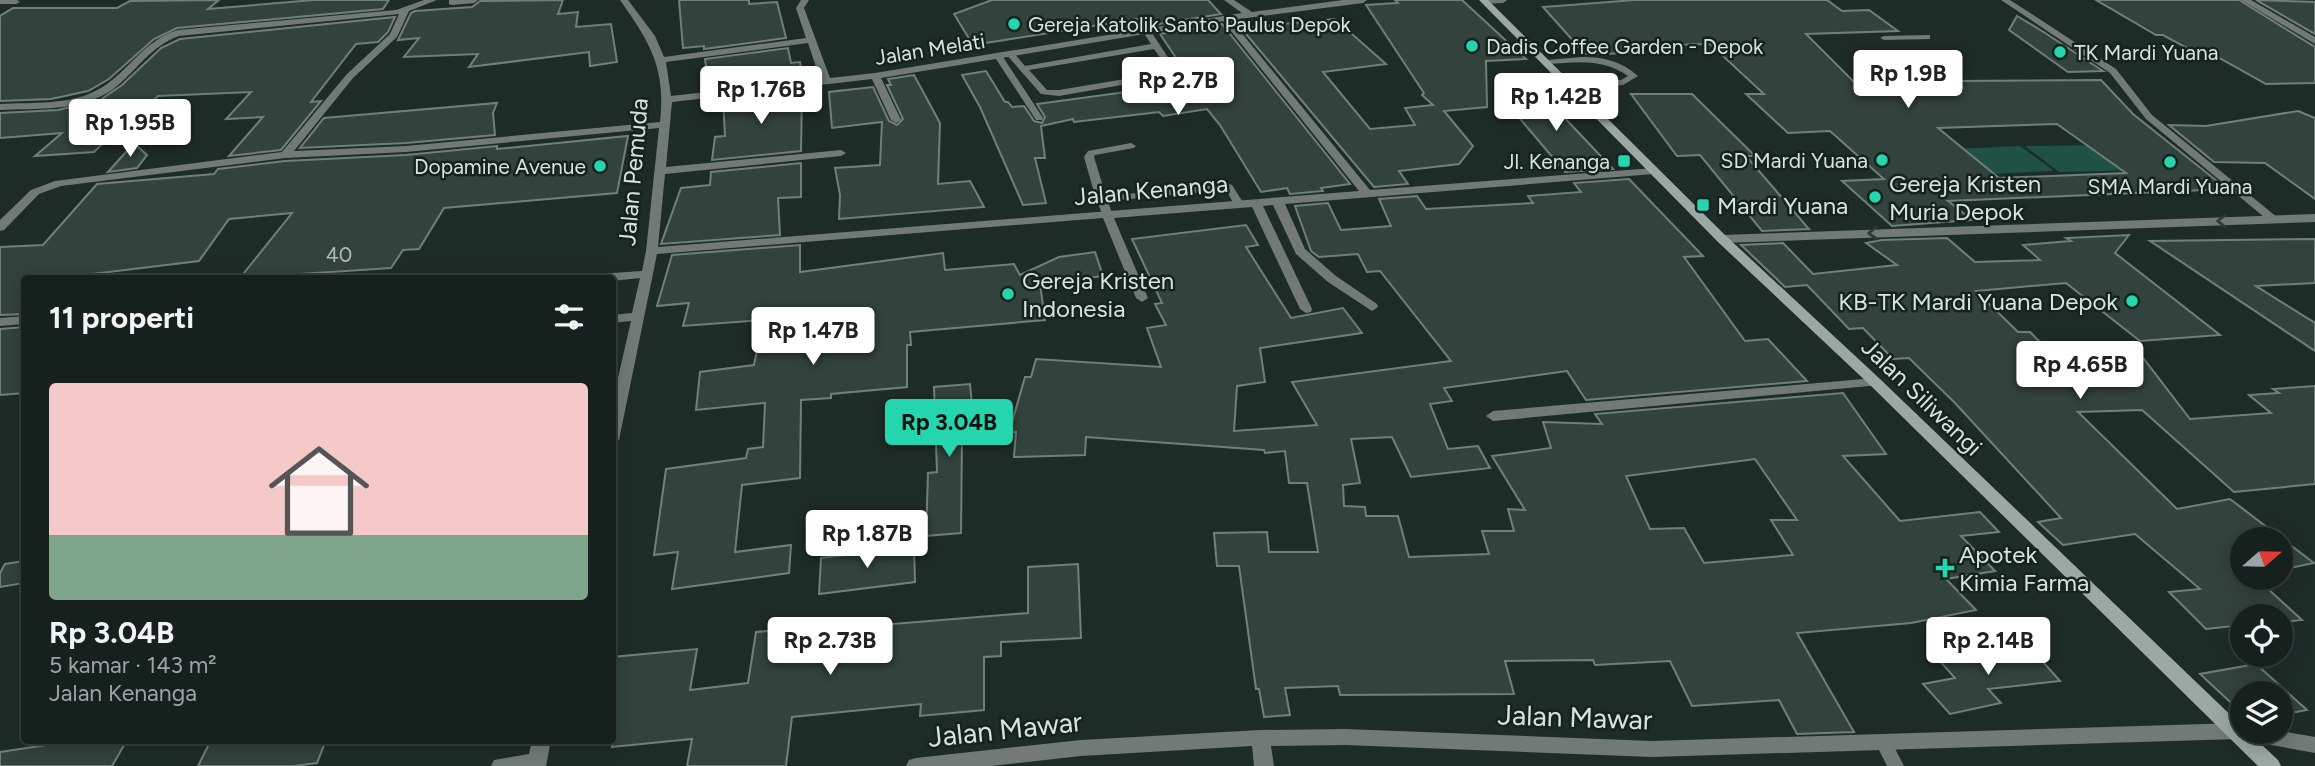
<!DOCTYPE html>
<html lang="id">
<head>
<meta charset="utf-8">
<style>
	:root { --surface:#16211e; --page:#1f2927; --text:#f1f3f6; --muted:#9ea3a4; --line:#353e3c; --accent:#25d5ae }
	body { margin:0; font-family:Figtree,sans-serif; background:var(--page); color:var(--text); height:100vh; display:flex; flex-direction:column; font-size:26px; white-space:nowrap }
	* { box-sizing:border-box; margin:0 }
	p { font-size:23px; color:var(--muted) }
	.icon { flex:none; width:38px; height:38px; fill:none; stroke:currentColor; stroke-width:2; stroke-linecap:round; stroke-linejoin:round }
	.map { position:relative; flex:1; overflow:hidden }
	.drawer { position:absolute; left:21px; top:275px; width:595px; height:469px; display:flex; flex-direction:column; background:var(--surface); border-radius:7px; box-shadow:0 4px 18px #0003,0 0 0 2px var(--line) }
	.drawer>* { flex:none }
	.needle { width:46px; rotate:70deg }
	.buttons { position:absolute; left:2230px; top:527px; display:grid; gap:14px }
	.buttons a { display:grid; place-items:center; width:63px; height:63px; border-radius:50%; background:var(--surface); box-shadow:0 4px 18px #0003,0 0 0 2px var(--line); font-size:35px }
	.price { position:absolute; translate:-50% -60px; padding:0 16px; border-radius:7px; background:#fff; color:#222; font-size:23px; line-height:46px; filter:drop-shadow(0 2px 4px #0008) }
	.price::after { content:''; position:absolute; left:50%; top:42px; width:21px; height:16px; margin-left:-10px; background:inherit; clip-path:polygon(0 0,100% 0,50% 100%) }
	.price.current { background:var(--accent); color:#111 }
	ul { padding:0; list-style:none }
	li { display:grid; align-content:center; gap:14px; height:371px; padding:0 28px }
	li+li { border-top:2px solid var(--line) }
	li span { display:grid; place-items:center; height:217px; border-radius:7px; color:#555 }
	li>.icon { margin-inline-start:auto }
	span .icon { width:126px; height:126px; fill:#fffc; stroke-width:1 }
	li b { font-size:30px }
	h2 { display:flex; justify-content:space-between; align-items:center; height:84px; padding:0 28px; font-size:30px }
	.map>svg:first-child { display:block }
	.green { fill:#1f5244 }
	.building { fill:#32423c; stroke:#6f807a; stroke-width:2; fill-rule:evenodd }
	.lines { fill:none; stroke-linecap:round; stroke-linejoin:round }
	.service { fill:#727a77; fill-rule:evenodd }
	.minor { fill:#727a77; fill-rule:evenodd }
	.secondary { fill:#9ca8a4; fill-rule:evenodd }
	.oneway { stroke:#2c3934 }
	.poi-dot { fill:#25d5ae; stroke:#14231e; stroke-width:2.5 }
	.labels { text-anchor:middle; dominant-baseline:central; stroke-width:5; stroke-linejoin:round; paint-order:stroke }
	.far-poi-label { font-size:21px; fill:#d9e2df; stroke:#14231e; text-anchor:start }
	.far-street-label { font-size:21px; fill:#d9e2df; stroke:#14231e }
	.number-label { font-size:21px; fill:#afbab6 }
	.street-label { font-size:24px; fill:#d9e2df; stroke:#14231e }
	.poi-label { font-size:24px; fill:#d9e2df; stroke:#14231e; text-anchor:start }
	.near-street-label { font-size:28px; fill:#d9e2df; stroke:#14231e }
</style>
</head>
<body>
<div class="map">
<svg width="2315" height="766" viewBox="0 0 2315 766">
	<rect width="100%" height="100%" fill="#1e2c28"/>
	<g class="green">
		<path d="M 2114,145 L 2150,170 L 2059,172 L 2025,146 Z"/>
		<path d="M 2020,146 L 2054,171 L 1963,175 L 1933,150 Z"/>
	</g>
	<g class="building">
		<path d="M 219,0 L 208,9 L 314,0 L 389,0 L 383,9 L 177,28 L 154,39 L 109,79 L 88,91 L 51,99 L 0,101 L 0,16 L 13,8 L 117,8 L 130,1 Z"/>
		<path d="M 563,0 L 558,14 L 578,12 L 576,27 L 611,24 L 617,62 L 590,66 L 589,52 L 469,67 L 478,54 L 404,57 L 419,38 L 398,40 L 411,13 L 415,11 L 472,7 L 480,1 Z"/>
		<path d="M 679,0 L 749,0 L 749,4 L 777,2 L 786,38 L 704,49 L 704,46 L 683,48 Z"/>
		<path d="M 992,0 L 1208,0 L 1221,14 L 1153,25 L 1150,20 L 1140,22 L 1137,19 L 973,45 L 954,14 Z"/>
		<path d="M 1395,0 L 1462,0 L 1526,59 L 1486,61 L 1487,107 L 1444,111 L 1473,146 L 1459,164 L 1399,171 L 1408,184 L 1374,187 L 1241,28 L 1335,19 L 1386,64 L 1323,72 L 1370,129 L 1415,125 L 1405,108 L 1433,105 L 1422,95 L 1424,93 L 1366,5 L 1398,3 Z"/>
		<path d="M 1635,0 L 1827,0 L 1842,11 L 1869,10 L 1898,31 L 1806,34 L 1861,89 L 1961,87 L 1953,81 L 2101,80 L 2133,114 L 2227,189 L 1948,201 L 1972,220 L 1892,226 L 1842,181 L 1884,179 L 1830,131 L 1788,133 L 1746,94 L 1764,94 L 1710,44 L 1632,46 L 1639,53 L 1585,54 L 1543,7 ZM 2057,124 L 2126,173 L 1999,178 L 1938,128 Z"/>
		<path d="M 2096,0 L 2239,0 L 2315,47 L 2315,83 L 2266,84 L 2221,59 L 2206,52 L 2196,53 L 2163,35 L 2156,35 Z"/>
		<path d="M 2256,0 L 2315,2 L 2315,34 Z"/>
		<path d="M 2017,16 L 2042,31 L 2103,71 L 2068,72 L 2009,30 Z"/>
		<path d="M 395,17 L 388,32 L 378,42 L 356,44 L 311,102 L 321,101 L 281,150 L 229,156 L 263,117 L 226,119 L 251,92 L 158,96 L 149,106 L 140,107 L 94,152 L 35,156 L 62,133 L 0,138 L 0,113 L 58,110 L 100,100 L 122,85 L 161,48 L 180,39 Z"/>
		<path d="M 1222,24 L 1350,184 L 1321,188 L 1323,191 L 1290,194 L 1287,188 L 1261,192 L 1220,125 L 1207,109 L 1163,116 L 1159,112 L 1074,122 L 1073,119 L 1041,126 L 1045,158 L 1035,158 L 1046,203 L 1023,205 L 980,107 L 962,75 L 986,71 L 1005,102 L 1008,102 L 1012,107 L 1024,106 L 1034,121 L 1042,123 L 1045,117 L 1037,104 L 1193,83 L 1160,34 Z"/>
		<path d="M 788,48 L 791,63 L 800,62 L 802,78 L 722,88 L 722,80 L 711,82 L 710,72 L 707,73 L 705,59 Z"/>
		<path d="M 914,75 L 940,123 L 938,184 L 970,181 L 984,207 L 839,219 L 840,195 L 835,168 L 880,165 L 882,122 L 832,128 L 829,92 L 873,87 L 889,121 L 897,125 L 903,119 L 887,85 L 891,85 L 888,79 Z"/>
		<path d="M 802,90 L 801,151 L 712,160 L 715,137 L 725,136 L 723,99 Z"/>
		<path d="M 1499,94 L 1542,94 L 1613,169 L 1565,172 Z"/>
		<path d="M 1631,94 L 1692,94 L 1755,156 L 1746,156 L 1809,229 L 1762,231 L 1700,155 L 1677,156 Z"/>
		<path d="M 497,103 L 493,113 L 495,135 L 406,143 L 300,148 L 324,118 Z"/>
		<path d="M 2298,111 L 2315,118 L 2315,199 L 2265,163 L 2214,162 L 2169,125 L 2206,126 Z"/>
		<path d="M 628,136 L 617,193 L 444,208 L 419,249 L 403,250 L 391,268 L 240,278 L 292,213 L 229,219 L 199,261 L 59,278 L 24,278 L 24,314 L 0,315 L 0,247 L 43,245 L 97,184 L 214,174 L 218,169 L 285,161 L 406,155 L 497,146 L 497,149 Z"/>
		<path d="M 134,143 L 147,155 L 137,168 L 108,172 Z"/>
		<path d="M 801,163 L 801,197 L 778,198 L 780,235 L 661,244 L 681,188 L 710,185 L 711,172 Z"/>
		<path d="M 1629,179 L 1703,256 L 1684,257 L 1745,341 L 1768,339 L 1807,381 L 1586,400 L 1567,371 L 1444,388 L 1452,401 L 1430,404 L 1448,449 L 1478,446 L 1490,468 L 1411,477 L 1392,437 L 1351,439 L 1360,483 L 1343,485 L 1344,506 L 1365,507 L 1366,516 L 1398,516 L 1409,557 L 1489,554 L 1482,531 L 1514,531 L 1508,509 L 1525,510 L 1492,456 L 1551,448 L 1543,422 L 1602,424 L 1595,414 L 1843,393 L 1886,454 L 1843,456 L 1900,521 L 1980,512 L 1999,532 L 1961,536 L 1995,571 L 1946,579 L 1976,610 L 1911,623 L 1797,633 L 1854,732 L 1797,734 L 1779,700 L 1692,706 L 1670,661 L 1595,665 L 1593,660 L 1505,661 L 1514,694 L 1340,695 L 1338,686 L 1285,688 L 1290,715 L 1264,717 L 1259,689 L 1256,689 L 1239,566 L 1217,566 L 1214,533 L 1267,532 L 1269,552 L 1318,552 L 1307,483 L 1289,483 L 1285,451 L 1265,453 L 1264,450 L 1086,437 L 1085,455 L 1014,457 L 1016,432 L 1009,433 L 1025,377 L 1031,377 L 1036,359 L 1161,367 L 1147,328 L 1166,325 L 1155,304 L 1162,303 L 1132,239 L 1246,225 L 1258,245 L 1246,247 L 1291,318 L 1343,308 L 1362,333 L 1260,348 L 1265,382 L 1237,386 L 1234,431 L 1317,425 L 1292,382 L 1451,361 L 1380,271 L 1367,272 L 1358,254 L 1319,257 L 1311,251 L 1295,206 L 1328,203 L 1341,230 L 1391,226 L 1379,199 L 1417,196 L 1426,209 L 1533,203 L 1528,196 L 1581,192 L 1574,183 ZM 1755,459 L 1797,520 L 1771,520 L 1793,555 L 1704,563 L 1684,528 L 1650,529 L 1626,476 Z"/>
		<path d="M 2129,235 L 2115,253 L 2220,335 L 2140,341 L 2066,283 L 1976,291 L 2018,332 L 2030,332 L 2049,351 L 2144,359 L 2190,419 L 2271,413 L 2249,395 L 2279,393 L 2273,389 L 2315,386 L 2315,484 L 2234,492 L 2142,410 L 2078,412 L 2177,509 L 2230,499 L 2314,563 L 2280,570 L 2280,539 L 2242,539 L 2242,578 L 2256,578 L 2302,620 L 2280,622 L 2280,616 L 2242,616 L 2242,625 L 2206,629 L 2169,592 L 2200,589 L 2135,534 L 2063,545 L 2038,522 L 2061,518 L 1955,403 L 1909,358 L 1893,359 L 1863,328 L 1849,329 L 1807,285 L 1785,287 L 1741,245 L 1783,243 L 1813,274 L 1897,265 L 1866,243 L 1882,240 L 1947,238 L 1975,262 L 2040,260 L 2023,245 L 2071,241 L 2066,238 Z"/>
		<path d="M 2315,239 L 2315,283 L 2256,286 L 2315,323 L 2315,351 L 2150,241 Z"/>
		<path d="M 800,245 L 800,272 L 943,253 L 945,270 L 1014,264 L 1020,275 L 1059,257 L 1095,252 L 1103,276 L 1040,284 L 1045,320 L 910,332 L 911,345 L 907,345 L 907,387 L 831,394 L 831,398 L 801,400 L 800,478 L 742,485 L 735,552 L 791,545 L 789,573 L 672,589 L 678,552 L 654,555 L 666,469 L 746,458 L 748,449 L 763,447 L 765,403 L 696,410 L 700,372 L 754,365 L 763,320 L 683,326 L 689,303 L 657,306 L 672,255 Z"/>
		<path d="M 24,327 L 24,393 L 0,395 L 0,329 Z"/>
		<path d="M 970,384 L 975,437 L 962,438 L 961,533 L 926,536 L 928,473 L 937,472 L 934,387 Z"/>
		<path d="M 914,547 L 915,582 L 819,594 L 821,558 Z"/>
		<path d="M 24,561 L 24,583 L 0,587 L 0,573 L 5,564 Z"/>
		<path d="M 1078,564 L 1081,638 L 1001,642 L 1001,656 L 984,657 L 984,710 L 920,716 L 921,704 L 792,717 L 786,766 L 687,766 L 692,739 L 612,747 L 612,657 L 697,649 L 690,690 L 748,683 L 756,632 L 795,628 L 795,632 L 1028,613 L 1028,567 Z"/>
		<path d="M 2028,645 L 2060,681 L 1988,689 L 2001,703 L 1950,714 L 1923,684 L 1955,678 L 1939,660 L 1991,651 L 1989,649 Z"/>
		<path d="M 2256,664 L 2307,710 L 2280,715 L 2280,693 L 2242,693 L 2242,713 L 2200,674 Z"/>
		<path d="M 79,740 L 127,740 L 112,766 L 0,766 L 0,752 Z"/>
		<path d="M 211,740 L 326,740 L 317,763 L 293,766 L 198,766 Z"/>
	</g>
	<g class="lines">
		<g class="service">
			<path d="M 0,0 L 17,0 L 20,2 L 16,4 L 0,4 Z"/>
			<path d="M 2001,0 L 2010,0 L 2116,69 L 2152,115 L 2278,218 L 2278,222 L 2270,222 L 2146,119 L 2110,73 Z"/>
			<path d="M 1146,33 L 1152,33 L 1169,59 L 1172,69 L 1167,77 L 1059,96 L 1041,94 L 1006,54 L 1013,52 L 1025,66 L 1151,44 L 1145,35 ZM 1154,49 L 1161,59 L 1164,69 L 1161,73 L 1059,90 L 1047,90 L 1029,70 Z"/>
			<path d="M 1927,35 L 1930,35 L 1930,39 L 1884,40 L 1880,38 L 1884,36 Z"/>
			<path d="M 995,54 L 1001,54 L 1043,118 L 1042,120 L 1036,120 L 994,56 Z"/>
			<path d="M 1582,57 C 1603,57 1622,61 1638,76 L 1623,85 L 1571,90 L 1567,87 L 1568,85 L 1621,80 L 1628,76 C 1603,58 1576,62 1547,64 L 1543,62 L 1547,60 Z"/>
			<path d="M 1131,143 L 1136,146 L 1134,148 L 1095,155 L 1094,157 L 1106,196 L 1229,184 L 1232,185 L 1244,204 L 1243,206 L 1235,206 L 1226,190 L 1108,201 L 1113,216 L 1112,218 L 1104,218 L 1096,199 L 1084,157 L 1088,151 Z"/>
			<path d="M 1883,735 L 1889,737 L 1904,766 L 1887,766 L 1875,742 L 1877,737 Z"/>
		</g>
		<g class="minor">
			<path d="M 424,0 L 437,0 L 409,11 L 397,37 L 353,78 L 294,151 L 406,146 L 660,122 C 666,67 650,43 620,0 L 628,0 L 655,36 L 664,57 L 806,38 L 796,8 L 801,0 L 809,0 L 804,8 L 830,78 L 875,73 L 1242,13 L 1224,0 L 1234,0 L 1252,12 L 1343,0 L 1367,0 L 1363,3 L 1231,20 L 1370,190 L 1654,168 L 1660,171 L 1654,174 L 1285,204 L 1305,249 L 1336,276 L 1377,304 L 1378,307 L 1372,311 L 1328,282 L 1296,254 L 1273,205 L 1263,206 L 1312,309 L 1311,312 L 1306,313 L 1300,309 L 1252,207 L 1114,218 L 1148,298 L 1142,302 L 1136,298 L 1103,218 L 657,254 L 619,440 L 612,445 L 612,404 L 631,321 L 612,323 L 612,315 L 632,313 L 640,278 L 612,281 L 612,278 L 592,278 L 598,274 L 642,271 L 646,251 L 659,128 L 406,152 L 285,158 L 61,186 L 39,194 L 4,230 L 0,231 L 0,220 L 31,190 L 55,181 L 282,152 L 347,74 L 390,34 L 399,14 L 179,36 C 150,46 136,72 112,90 C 80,112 36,108 0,110 L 0,104 C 33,102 71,106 101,88 C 129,71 144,40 178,30 L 396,10 ZM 1223,21 L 1359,191 L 658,247 L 665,174 L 841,156 L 846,153 L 841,150 L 666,167 L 672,102 L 872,79 L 891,120 L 896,123 L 901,120 L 881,78 ZM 808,43 L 820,79 L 671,96 L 666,62 Z"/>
			<path d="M 449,0 L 478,0 L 474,3 L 452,5 L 449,4 Z"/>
			<path d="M 1481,0 L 1507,0 L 1503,3 L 1485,4 Z"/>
			<path d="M 2241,0 L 2251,0 L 2315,37 L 2315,44 Z"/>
			<path d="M 2315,214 L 2315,222 L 1722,243 L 1716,239 L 1722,235 Z"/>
			<path d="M 24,316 L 24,324 L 0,326 L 0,318 Z"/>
			<path d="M 1875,378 L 1882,382 L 1880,385 L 1493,421 L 1486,416 L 1493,411 Z"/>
			<path d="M 2239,723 L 2242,724 L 2242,732 L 2280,731 L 2315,737 L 2315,753 L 2239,739 L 1652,757 L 1345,745 L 1271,746 L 1274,766 L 1254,766 L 1252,746 L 1081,756 L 991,766 L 906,766 L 909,760 L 916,758 L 1081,740 L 1260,730 L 1345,729 L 1652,741 Z"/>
			<path d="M 532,740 L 551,740 L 546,766 L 491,766 L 494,760 L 529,754 Z"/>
		</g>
		<path class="secondary" d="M 1479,0 L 1488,0 L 1726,236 L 1880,379 L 2242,726 L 2242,732 L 2248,732 L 2278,760 L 2281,766 L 2258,766 L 1870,385 L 1718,242 Z"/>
	</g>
	<defs><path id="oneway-chevron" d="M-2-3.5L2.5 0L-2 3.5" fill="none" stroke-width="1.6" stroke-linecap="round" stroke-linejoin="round" transform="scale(1.75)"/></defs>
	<g class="oneway">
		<use href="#oneway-chevron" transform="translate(2222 221) rotate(180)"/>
		<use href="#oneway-chevron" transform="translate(1873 233) rotate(178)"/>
	</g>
	<g class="poi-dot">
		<circle cx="1014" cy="24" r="7"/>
		<circle cx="1472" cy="46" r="7"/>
		<circle cx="2060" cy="52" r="7"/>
		<circle cx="1882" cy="160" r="7"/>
		<rect x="1617" y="154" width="14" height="14" rx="3.5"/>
		<circle cx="2170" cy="162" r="7"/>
		<circle cx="600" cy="166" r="7"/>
		<circle cx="1875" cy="197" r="7"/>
		<rect x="1696" y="198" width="14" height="14" rx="3.5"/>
		<circle cx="1008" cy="294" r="7"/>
		<circle cx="2132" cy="301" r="7"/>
		<path d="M1941.5 557.5h7v7h7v7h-7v7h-7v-7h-7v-7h7z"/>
	</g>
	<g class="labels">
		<g class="far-poi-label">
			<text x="1028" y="24">Gereja Katolik Santo Paulus Depok</text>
			<text x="1486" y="46">Dadis Coffee Garden - Depok</text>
			<text x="2074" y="52">TK Mardi Yuana</text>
			<text x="1868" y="160" text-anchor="end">SD Mardi Yuana</text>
			<text x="1610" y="161" text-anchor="end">Jl. Kenanga</text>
			<text x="586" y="166" text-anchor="end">Dopamine Avenue</text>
			<text x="2170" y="186" text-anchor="middle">SMA Mardi Yuana</text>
		</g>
		<g class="far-street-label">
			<text transform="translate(930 49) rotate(-9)">Jalan Melati</text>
		</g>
		<g class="number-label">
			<text x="339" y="254">40</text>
		</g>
		<g class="street-label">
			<text transform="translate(633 172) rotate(-85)">Jalan Pemuda</text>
			<text transform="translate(1151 190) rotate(-5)">Jalan Kenanga</text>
			<text transform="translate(1922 397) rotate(44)">Jalan Siliwangi</text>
		</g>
		<g class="poi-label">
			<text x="1889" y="183">Gereja Kristen<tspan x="1889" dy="28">Muria Depok</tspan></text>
			<text x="1717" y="205">Mardi Yuana</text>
			<text x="1022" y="280">Gereja Kristen<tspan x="1022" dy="28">Indonesia</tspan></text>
			<text x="2118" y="301" text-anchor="end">KB-TK Mardi Yuana Depok</text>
			<text x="1959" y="554">Apotek<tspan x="1959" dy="28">Kimia Farma</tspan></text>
		</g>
		<g class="near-street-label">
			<text transform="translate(1575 717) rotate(2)">Jalan Mawar</text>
			<text transform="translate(1005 729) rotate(-6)">Jalan Mawar</text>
		</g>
	</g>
</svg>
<div class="buttons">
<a><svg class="needle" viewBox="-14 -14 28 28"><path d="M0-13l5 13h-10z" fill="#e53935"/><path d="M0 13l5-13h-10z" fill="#9ea3a4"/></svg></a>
<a><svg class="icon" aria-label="locate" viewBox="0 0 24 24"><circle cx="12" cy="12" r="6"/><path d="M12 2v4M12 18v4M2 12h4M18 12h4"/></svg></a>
<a><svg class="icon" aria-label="layers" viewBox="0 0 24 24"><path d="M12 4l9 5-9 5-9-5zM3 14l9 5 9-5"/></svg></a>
</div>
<b class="price" style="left:1908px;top:110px">Rp 1.9B</b>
<b class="price" style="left:1178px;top:117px">Rp 2.7B</b>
<b class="price" style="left:761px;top:126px">Rp 1.76B</b>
<b class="price" style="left:1556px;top:133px">Rp 1.42B</b>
<b class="price" style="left:130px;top:159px">Rp 1.95B</b>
<b class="price" style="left:813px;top:367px">Rp 1.47B</b>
<b class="price" style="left:2080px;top:401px">Rp 4.65B</b>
<b class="price current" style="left:949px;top:459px">Rp 3.04B</b>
<b class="price" style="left:867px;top:570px">Rp 1.87B</b>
<b class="price" style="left:830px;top:677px">Rp 2.73B</b>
<b class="price" style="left:1988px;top:677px">Rp 2.14B</b>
<section class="drawer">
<h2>11 properti<svg class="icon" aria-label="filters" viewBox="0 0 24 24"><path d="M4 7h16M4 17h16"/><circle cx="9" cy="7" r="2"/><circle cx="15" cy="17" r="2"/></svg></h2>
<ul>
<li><span style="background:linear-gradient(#f6c9c9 70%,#7fa58c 0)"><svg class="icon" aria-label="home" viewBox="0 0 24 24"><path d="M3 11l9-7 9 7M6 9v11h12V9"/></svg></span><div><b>Rp 3.04B</b><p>5 kamar · 143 m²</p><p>Jalan Kenanga</p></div></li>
</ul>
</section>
</div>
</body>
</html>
